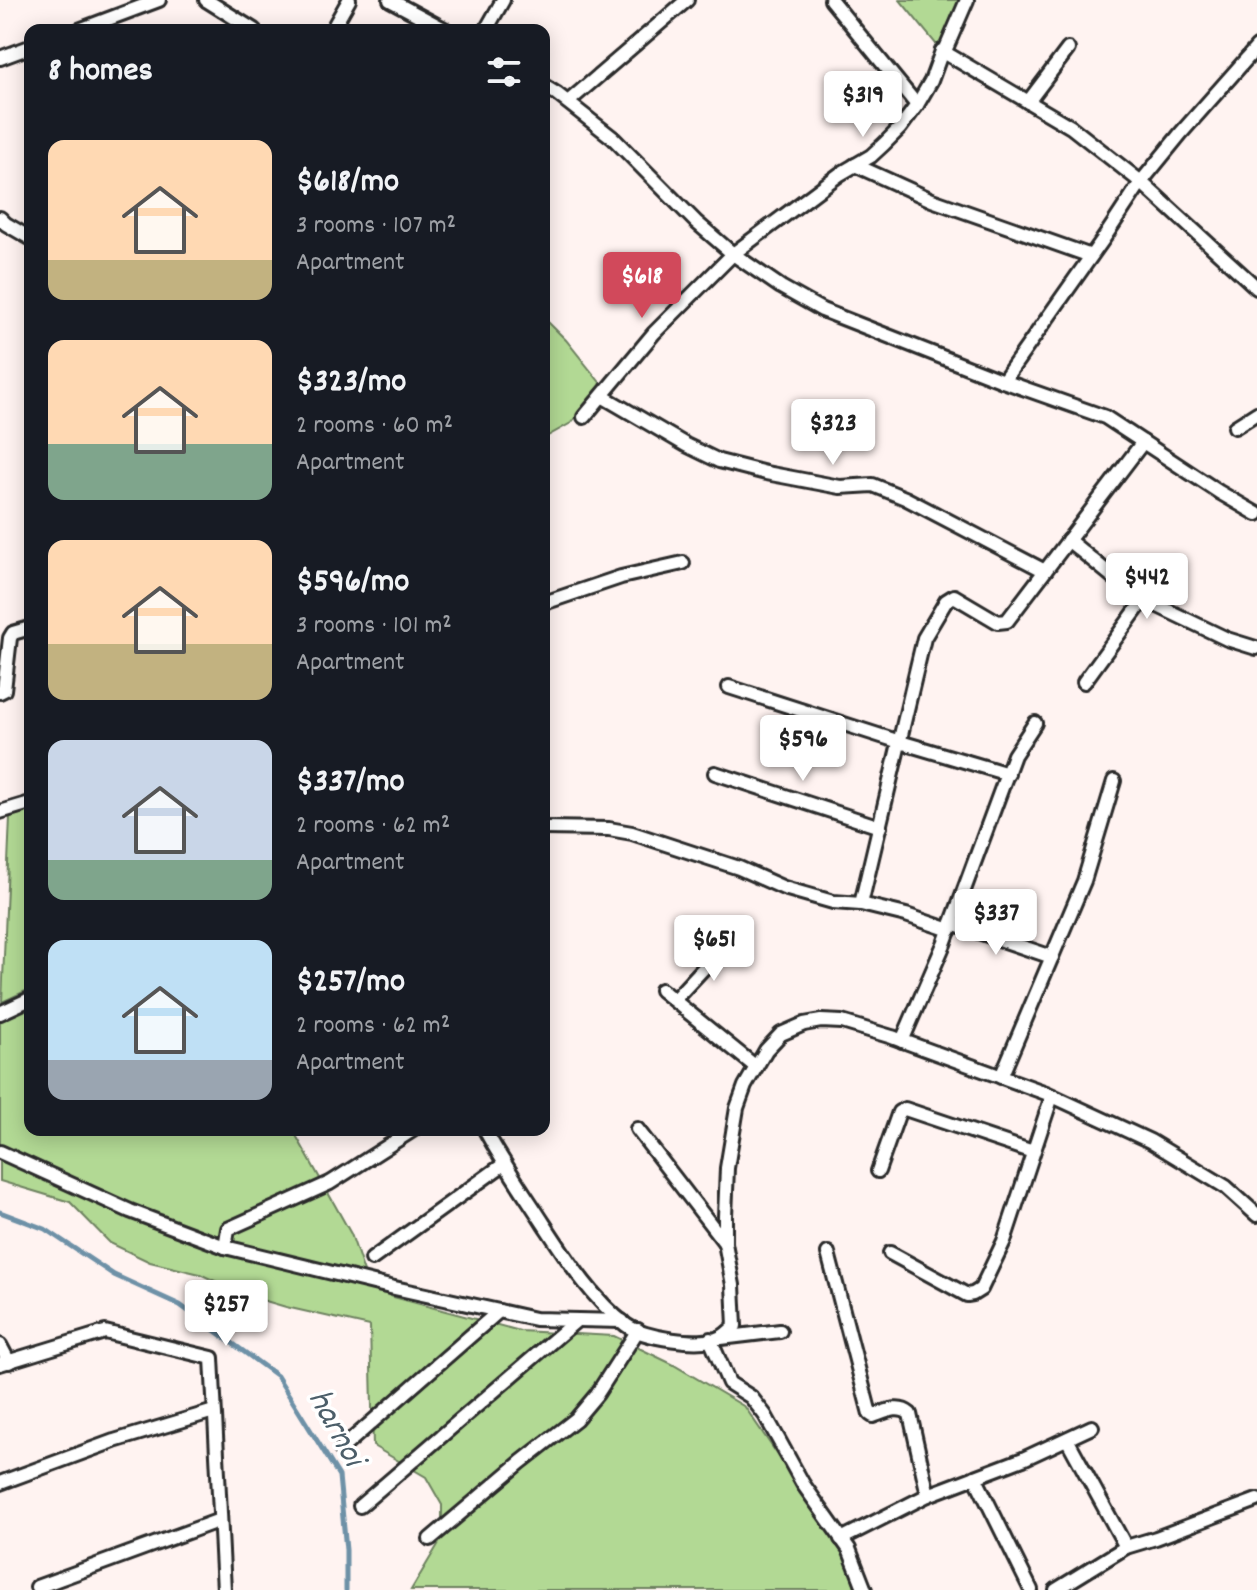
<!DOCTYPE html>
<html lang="en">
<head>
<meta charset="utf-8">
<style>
	:root { --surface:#171b24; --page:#242831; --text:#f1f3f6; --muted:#9ea1a6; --accent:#d1495b }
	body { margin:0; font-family:Dekko,sans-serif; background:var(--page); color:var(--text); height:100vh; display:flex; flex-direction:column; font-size:30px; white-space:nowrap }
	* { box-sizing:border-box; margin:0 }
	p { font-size:26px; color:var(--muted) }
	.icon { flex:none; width:44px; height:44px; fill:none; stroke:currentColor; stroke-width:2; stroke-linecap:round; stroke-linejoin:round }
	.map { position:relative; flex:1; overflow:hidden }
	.drawer { position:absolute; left:24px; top:24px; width:526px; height:1112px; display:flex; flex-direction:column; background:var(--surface); border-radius:16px; box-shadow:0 4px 20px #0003 }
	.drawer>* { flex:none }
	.price { position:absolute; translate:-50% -68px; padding:0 18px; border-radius:8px; background:#fff; color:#222; font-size:26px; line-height:52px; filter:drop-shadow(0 2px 4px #0008) }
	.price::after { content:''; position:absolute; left:50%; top:48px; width:24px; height:18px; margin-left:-12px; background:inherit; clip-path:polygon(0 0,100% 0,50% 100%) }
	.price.selected { background:var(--accent); color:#fff }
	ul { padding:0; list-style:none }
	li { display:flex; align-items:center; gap:24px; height:200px; padding:0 24px }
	li span { display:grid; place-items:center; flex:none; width:224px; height:160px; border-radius:16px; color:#555 }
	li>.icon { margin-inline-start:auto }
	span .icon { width:96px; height:96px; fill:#fffc; stroke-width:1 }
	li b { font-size:34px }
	h2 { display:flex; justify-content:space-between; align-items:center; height:96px; padding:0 24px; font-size:34px }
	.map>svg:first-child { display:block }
	.green { fill:#b2d994; stroke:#6e8260; stroke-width:2 }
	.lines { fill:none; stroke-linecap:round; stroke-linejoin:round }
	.stream { stroke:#6e91a7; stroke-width:5 }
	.street-casing { stroke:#2b2b2b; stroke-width:18 }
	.street { stroke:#fff; stroke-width:12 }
	.labels { text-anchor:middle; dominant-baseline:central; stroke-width:7; stroke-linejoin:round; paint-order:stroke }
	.water-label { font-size:34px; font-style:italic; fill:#4c5e69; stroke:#fff }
</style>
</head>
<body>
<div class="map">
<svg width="1257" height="1590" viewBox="0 0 1257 1590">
	<rect width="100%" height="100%" fill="#fff3f1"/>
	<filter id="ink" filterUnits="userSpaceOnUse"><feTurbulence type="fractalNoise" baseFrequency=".0125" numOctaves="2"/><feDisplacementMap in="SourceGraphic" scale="16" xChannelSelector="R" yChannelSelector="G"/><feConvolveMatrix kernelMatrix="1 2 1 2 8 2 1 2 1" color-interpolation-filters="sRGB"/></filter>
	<g filter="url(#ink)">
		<g class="green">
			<path d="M 900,0 L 963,0 L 940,49 Z"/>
			<path d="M 544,318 L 566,340 L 602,385 L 571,423 L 544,438 Z"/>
			<path d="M 30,811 L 30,989 L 2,1002 L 10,817 Z"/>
			<path d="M 30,1006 L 30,1130 L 293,1130 L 351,1234 L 366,1278 L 390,1296 L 520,1331 L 614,1336 L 672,1364 L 745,1407 L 845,1553 L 856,1590 L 411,1590 L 442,1538 L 442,1505 L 426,1477 L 373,1446 L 370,1326 L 286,1307 L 245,1295 L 200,1274 L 150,1262 L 110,1243 L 70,1202 L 0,1181 L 0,1017 Z"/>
		</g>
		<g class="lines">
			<path class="stream" d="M 0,1212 L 45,1229 L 114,1275 L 180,1305 L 277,1376 L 339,1476 L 346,1550 L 346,1590"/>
			<defs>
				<g id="street">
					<path d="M 206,0 L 254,30"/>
					<path d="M 390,0 L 446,30"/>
					<path d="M 831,0 L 917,105"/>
					<path d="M 79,30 L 159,0"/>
					<path d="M 332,30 L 349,0"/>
					<path d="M 486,30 L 503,0"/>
					<path d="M 942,51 L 1071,127 L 1141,182 L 1257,288"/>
					<path d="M 0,58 L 30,47"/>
					<path d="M 544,86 L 557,94 L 613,138 L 696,222 L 733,254 L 781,287 L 822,310 L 1003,381 L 1105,417 L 1219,492 L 1257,514"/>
					<path d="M 568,102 L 687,0"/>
					<path d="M 1028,102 L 1068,49"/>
					<path d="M 855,165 L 932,200 L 1091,256"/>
					<path d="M 0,218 L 6,224 L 30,238"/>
					<path d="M 1003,381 L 1104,238 L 1141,182 L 1181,133 L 1257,47"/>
					<path d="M 602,396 L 686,445 L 719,461 L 766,473 L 840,487 L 873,485 L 905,498 L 1045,571"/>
					<path d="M 584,417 L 654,333 L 733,254 L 840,174 L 871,156 L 884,144 L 900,128 L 917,105 L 931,81 L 942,51 L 945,51 L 967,0"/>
					<path d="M 1235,427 L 1257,413"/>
					<path d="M 1068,540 L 1123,585 L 1156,605 L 1227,639 L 1256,648"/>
					<path d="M 544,603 L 621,577 L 683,563"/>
					<path d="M 1084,682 L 1145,598"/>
					<path d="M 729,687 L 900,742 L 1008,774"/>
					<path d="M 0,692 L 4,690 L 10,638 L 13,633 L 30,628"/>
					<path d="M 715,773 L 880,827"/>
					<path d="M 0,812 L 30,803"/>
					<path d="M 544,828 L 609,829 L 632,833 L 739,868 L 784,888 L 833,902 L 861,904"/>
					<path d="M 952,923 L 1052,957"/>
					<path d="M 950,930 L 906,915 L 861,904 L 924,638 L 946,601 L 954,596 L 998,622 L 1007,621 L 1143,442"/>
					<path d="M 661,990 L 756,1067"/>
					<path d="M 674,1000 L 728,942"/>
					<path d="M 0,1013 L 30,999"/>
					<path d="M 902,1041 L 944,944 L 1014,755 L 1035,723"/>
					<path d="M 1001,1077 L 1084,881 L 1114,781"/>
					<path d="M 637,1129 L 725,1243"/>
					<path d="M 485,1130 C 503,1163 524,1193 544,1224 C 567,1259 592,1299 626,1325 C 643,1338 701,1347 721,1337 C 726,1335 731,1329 735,1326 L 733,1285 L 725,1243 L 725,1216 L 727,1168 L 737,1108 L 745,1086 L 766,1050 L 781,1034 L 804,1024 L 821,1021 L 842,1022 L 892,1037 L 1046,1093 L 1150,1141 L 1226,1187 L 1257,1215"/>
					<path d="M 0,1152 L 130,1211 L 225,1247 L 390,1287 L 535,1319 L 622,1321"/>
					<path d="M 878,1171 L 899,1112 L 905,1109 L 1033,1152"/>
					<path d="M 225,1247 L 228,1229 L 330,1183 L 413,1130"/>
					<path d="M 828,1253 L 870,1414 L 873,1416 C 885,1412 899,1404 910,1414 L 928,1495"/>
					<path d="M 890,1253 L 967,1295 L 973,1294 L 981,1289 L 1004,1241 L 1052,1096"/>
					<path d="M 372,1259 L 504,1164"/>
					<path d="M 721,1338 L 780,1331"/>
					<path d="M 710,1339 L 729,1383 L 751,1397 L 765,1415 L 803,1484 L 849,1549 L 865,1590"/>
					<path d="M 0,1345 L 9,1362"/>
					<path d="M 0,1364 L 105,1332 L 212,1358 L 224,1590"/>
					<path d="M 1067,1439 L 1126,1547"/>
					<path d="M 341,1449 L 499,1311"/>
					<path d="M 975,1477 L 1031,1590"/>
					<path d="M 0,1483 L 114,1441 L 214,1411"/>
					<path d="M 360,1506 L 577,1320"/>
					<path d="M 430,1539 L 521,1462 L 576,1419 L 597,1394 L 638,1330"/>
					<path d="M 841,1539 L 928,1495 L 1023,1459 L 1092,1427"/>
					<path d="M 37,1587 L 220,1520"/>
					<path d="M 1056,1590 L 1126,1547 L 1156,1538 L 1257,1500"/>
				</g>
			</defs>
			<use href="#street" class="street-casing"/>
			<use href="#street" class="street"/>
		</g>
	</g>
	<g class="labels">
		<g class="water-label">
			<text transform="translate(334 1429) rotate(61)">harnoi</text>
		</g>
	</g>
</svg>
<b class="price" style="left:863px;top:139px">$319</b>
<b class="price selected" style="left:642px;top:320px">$618</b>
<b class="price" style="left:833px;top:467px">$323</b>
<b class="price" style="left:1147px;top:621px">$442</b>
<b class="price" style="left:803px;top:783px">$596</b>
<b class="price" style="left:996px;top:957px">$337</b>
<b class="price" style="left:714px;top:983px">$651</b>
<b class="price" style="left:226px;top:1348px">$257</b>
<section class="drawer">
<h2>8 homes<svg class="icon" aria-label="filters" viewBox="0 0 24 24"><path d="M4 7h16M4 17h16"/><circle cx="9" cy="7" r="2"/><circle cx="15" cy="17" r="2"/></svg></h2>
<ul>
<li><span style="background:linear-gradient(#ffd9b3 75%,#c2b280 0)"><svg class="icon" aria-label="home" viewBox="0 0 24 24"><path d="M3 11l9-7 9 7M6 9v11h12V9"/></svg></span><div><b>$618/mo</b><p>3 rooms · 107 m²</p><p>Apartment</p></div></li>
<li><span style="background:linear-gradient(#ffd9b3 65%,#7fa58c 0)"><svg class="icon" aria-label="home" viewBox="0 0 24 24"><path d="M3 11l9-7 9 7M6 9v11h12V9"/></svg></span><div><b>$323/mo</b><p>2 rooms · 60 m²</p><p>Apartment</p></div></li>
<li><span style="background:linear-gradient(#ffd9b3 65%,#c2b280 0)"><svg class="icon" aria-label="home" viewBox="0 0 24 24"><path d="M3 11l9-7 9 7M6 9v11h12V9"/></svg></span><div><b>$596/mo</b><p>3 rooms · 101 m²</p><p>Apartment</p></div></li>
<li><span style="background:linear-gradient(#c9d6e8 75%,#7fa58c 0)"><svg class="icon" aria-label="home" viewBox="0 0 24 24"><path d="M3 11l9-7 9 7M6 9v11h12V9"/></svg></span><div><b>$337/mo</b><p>2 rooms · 62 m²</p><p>Apartment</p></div></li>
<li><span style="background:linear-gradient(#bfe0f5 75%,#9aa5b1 0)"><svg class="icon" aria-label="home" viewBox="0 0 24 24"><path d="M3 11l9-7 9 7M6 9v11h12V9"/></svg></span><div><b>$257/mo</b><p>2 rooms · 62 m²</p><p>Apartment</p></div></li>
</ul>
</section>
</div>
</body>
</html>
